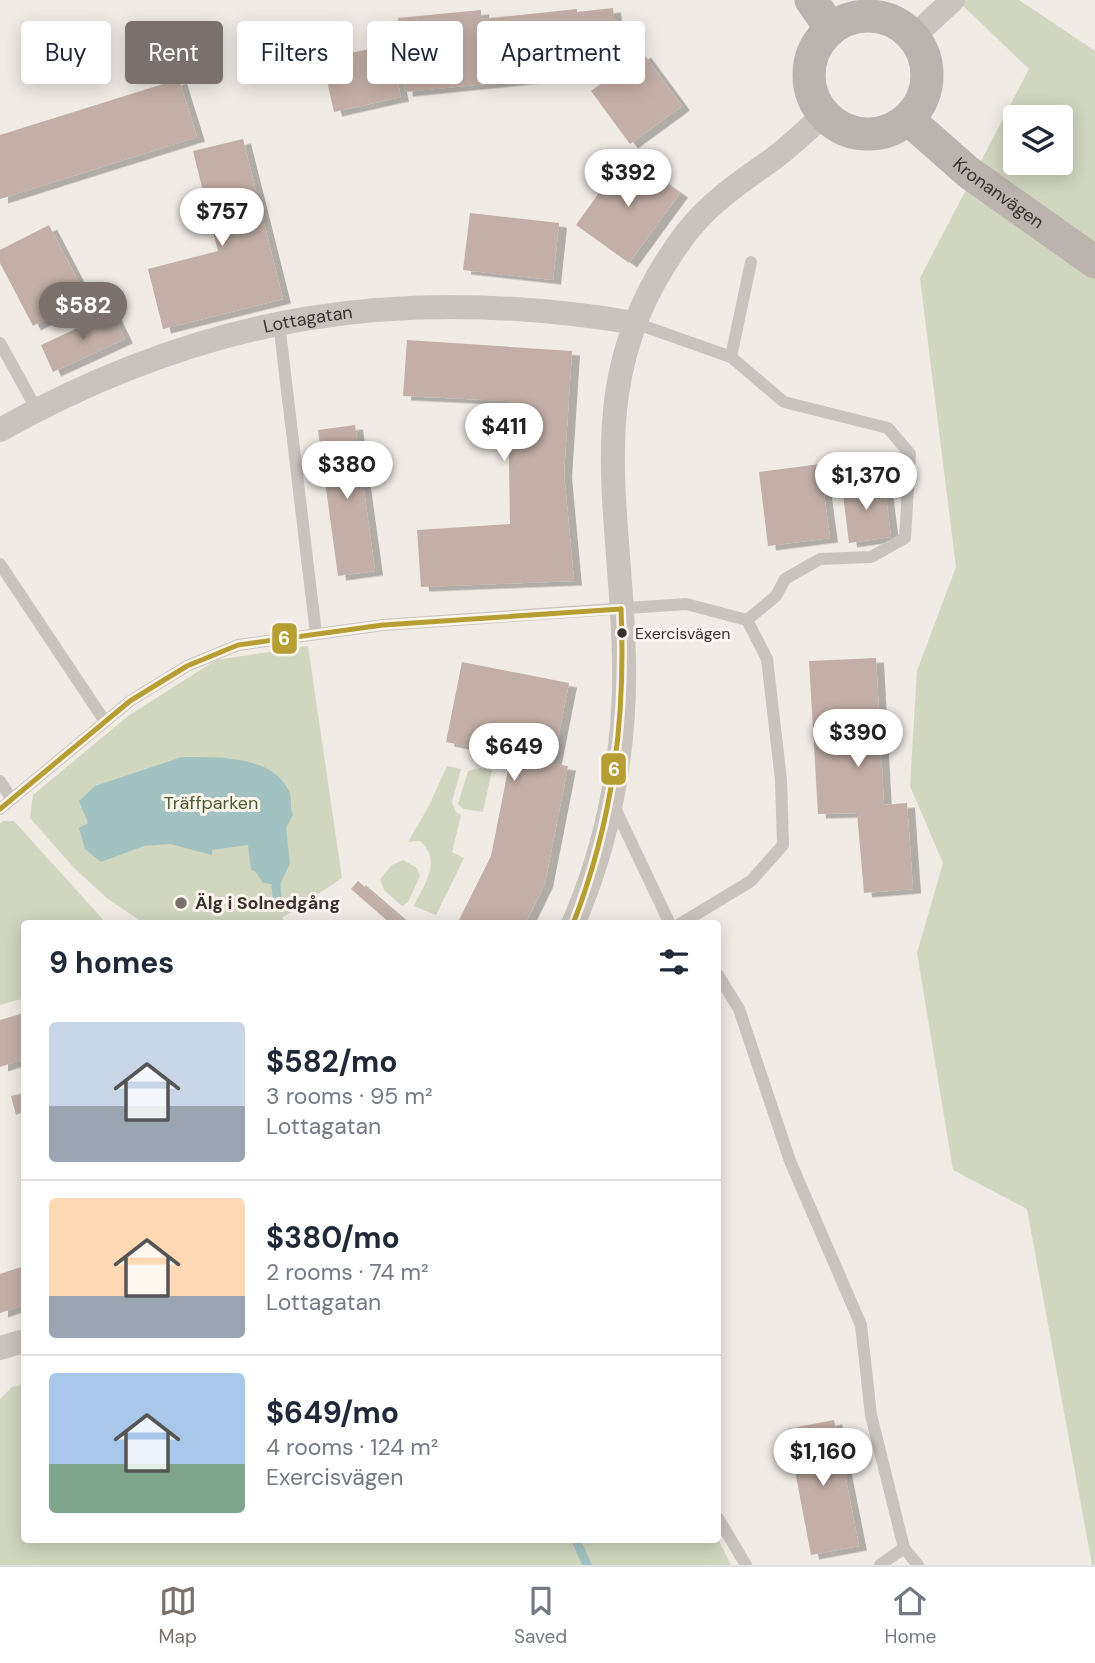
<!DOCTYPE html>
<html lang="en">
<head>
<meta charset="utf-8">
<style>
	:root { --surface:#fff; --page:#f2f2f3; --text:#1f2937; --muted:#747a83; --line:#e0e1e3; --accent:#7a716c }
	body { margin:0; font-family:"DM Sans",sans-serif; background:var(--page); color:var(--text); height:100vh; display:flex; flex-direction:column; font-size:26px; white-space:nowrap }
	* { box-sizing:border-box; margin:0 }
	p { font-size:23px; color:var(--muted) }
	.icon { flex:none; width:38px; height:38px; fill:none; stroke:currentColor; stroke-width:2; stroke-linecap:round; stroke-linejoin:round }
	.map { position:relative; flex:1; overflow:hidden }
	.details { position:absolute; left:21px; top:920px; width:700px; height:623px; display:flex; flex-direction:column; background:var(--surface); border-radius:7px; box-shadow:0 4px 18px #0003 }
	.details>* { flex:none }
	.hud { position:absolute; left:21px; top:21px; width:700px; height:63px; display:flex; gap:14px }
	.tools { position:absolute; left:1003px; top:105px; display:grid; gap:14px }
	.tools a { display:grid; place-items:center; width:70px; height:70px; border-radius:7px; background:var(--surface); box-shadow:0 4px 18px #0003; font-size:35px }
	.price { position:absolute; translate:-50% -60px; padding:0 16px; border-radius:24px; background:#fff; color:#222; font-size:23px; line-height:46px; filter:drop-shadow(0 2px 4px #0008) }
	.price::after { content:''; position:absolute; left:50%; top:42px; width:21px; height:16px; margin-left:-10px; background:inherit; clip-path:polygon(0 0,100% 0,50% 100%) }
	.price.current { background:var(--accent); color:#fff }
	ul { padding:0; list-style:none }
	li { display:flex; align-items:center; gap:21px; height:175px; padding:0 28px }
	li+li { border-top:2px solid var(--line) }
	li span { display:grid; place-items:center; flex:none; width:196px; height:140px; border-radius:7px; color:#555 }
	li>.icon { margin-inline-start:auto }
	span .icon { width:84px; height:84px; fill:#fffc; stroke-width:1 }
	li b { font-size:30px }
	h2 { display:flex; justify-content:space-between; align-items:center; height:84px; padding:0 28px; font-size:30px }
	.tag { padding:0 24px; border-radius:7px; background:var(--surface); box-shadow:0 4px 18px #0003; font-size:24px; line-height:63px }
	.tag.current { background:var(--accent); color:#fff }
	.tab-bar { display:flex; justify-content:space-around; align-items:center; height:98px; border-top:2px solid var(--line); background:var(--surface); font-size:19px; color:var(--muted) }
	.tab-bar a { display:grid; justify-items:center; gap:4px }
	.tab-bar .current { color:var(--accent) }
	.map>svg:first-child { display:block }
	.green { fill:#d1d6bf; fill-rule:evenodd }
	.water { fill:#a1c2c1 }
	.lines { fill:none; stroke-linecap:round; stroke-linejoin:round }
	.stream { stroke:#a1c2c1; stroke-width:9 }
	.building { fill:#c3afa7; filter:url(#shadow) }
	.lane { stroke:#c9c3be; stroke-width:12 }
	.street { stroke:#c9c3be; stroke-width:24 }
	.secondary { stroke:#bab3ae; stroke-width:33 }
	.bus-1-casing { stroke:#fbf5ee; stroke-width:10 }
	.bus-1 { stroke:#b69e33; stroke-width:5 }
	.bus-dot { fill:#3b302b; stroke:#fbf5ee; stroke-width:2.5 }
	.poi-dot { fill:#7a716c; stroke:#fbf5ee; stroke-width:2.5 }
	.labels { text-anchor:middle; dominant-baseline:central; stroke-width:6; stroke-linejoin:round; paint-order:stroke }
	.bus-label { font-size:16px; fill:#3b302b; stroke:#fbf5ee; text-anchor:start }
	.street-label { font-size:18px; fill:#3b302b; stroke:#fbf5ee }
	.park-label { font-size:18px; fill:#4a5a2e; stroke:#fbf5ee }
	.poi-label { font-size:18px; font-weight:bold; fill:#3b302b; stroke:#fbf5ee; text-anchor:start }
	.line-badge { stroke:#fbf5ee; stroke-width:2.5 }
	.badge-label { font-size:19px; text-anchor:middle; font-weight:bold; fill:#fff }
</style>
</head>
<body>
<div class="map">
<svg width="1095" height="1565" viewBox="0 0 1095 1565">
	<defs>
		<filter id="shadow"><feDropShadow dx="8" dy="4.5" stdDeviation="0" flood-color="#0004"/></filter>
	</defs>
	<rect width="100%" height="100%" fill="#f0ebe5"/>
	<g class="green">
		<path d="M 957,0 L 1019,0 L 1095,51 L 1095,1565 L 1092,1565 L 1027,1209 L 953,1170 L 917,953 L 943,863 L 910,786 L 917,671 L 956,567 L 920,278 L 1029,69 ZM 1015,117 L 1060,117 L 1060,163 L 1015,163 Z"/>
		<path d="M 308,646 L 342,878 L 282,918 L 287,924 L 145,924 L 108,899 L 74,868 L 30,818 L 33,795 L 128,716 L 216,660 Z"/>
		<path d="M 447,766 L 461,769 L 452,802 L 456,812 L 461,815 L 452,852 L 464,858 L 436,915 L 414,906 C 424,884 443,861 420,841 L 408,842 L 429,806 Z"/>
		<path d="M 480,768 L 492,770 L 483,812 L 463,809 L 458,804 L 468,771 Z"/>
		<path d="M 3,821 L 14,821 L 107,924 L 24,924 L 24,998 L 0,1005 L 0,824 Z"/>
		<path d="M 403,860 L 417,868 L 420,876 L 408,902 L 402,906 L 384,890 L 380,879 L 392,865 Z"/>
		<path d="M 24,1384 L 24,1540 L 718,1539 L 731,1565 L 0,1565 L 0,1399 L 12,1387 Z"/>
	</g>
	<path class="water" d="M 182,757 C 215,757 271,755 288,789 C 293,797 289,806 293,815 L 286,828 L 290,863 L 280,885 L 263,883 L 255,871 L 251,870 L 248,845 L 212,850 L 212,855 L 170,844 L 144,846 L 101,862 L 85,849 L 79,828 L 88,823 L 79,801 L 95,786 Z"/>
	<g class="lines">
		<g class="stream">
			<path d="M 276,886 L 278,905"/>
			<path d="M 576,1540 L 587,1565"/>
		</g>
	</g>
	<g class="building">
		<path d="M 613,8 L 617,46 L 583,74 L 405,92 L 398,18 L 481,10 L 481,19 L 577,9 L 577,12 Z"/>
		<path d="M 389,45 L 401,97 L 334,112 L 322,59 Z"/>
		<path d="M 643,53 L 682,106 L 630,144 L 591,91 Z"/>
		<path d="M 179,79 L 197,137 L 0,199 L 0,135 Z"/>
		<path d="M 243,139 L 283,299 L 163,329 L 148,269 L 218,251 L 193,151 Z"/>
		<path d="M 626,155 L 680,193 L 629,263 L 576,225 Z"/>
		<path d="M 470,213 L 559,223 L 553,280 L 463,270 Z"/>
		<path d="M 49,225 L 87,298 L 33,326 L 0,263 L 0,250 Z"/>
		<path d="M 112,312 L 125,339 L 53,372 L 41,345 Z"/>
		<path d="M 407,340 L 572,351 L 564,473 L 574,581 L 421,587 L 417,530 L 510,524 L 508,401 L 403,396 Z"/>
		<path d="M 355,425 L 375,571 L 338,576 L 318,430 Z"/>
		<path d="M 820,464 L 830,538 L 768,546 L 759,472 Z"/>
		<path d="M 884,481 L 891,537 L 849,543 L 842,486 Z"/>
		<path d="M 876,658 L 884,805 L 907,803 L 913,889 L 864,893 L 857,813 L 818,814 L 809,661 Z"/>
		<path d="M 462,662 L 569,683 L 553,764 L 568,766 L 545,883 L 525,924 L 457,924 L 491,856 L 511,755 L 446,742 Z"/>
		<path d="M 358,881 L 408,924 L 391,924 L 351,889 Z"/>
		<path d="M 24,1013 L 24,1059 L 0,1067 L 0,1020 Z"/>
		<path d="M 24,1093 L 24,1112 L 16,1115 L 11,1096 Z"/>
		<path d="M 24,1266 L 24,1305 L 0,1313 L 0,1274 Z"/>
		<path d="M 834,1420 L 859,1546 L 811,1555 L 787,1429 Z"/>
	</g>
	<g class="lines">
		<g class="lane">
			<path d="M 279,323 L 316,634"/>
			<path d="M 635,323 L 731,357 L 784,402 L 888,428 L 910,454 L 905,538 L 871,557 L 820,559 L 785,579 L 776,596 L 747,620"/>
			<path d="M 0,343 L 37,410"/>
			<path d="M 731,357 L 751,262"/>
			<path d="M 0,564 L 104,720"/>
			<path d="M 0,781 L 11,798"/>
			<path d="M 614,806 L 670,924"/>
			<path d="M 0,809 L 130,701 L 187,666 L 238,645 L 383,625 L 686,604 L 747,620 L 767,659 L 781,780 L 783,845 L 751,881 L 680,924"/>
			<path d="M 718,975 L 739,1009 L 790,1161 L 861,1325 L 871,1415 L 904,1548 L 918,1565"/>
			<path d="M 718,1518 L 746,1565"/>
			<path d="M 880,1565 L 904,1548"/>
		</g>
		<g class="street">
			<path d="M 914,36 L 953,0"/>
			<path id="s1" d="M 0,430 C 207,314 402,284 635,323"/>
			<path d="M 573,924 C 609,842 626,749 624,660 C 621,497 577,376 687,232 C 709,204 735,186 763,166 C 785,152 804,132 824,115"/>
			<path d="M 0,1348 L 24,1341"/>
		</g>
		<g class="secondary">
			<path d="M 811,0 L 831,29"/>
			<circle cx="868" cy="75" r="59"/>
			<path id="s2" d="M 908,119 L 968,172 L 1095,262"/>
		</g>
		<defs>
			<g id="bus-1">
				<path d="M 0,809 L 130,701 L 187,666 L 238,645 L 383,625 L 621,609"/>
				<path d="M 573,924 C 613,821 626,719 621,609"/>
			</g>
		</defs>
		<use href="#bus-1" class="bus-1-casing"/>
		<use href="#bus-1" class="bus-1"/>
	</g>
	<circle class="bus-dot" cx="622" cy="633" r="6"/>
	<circle class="poi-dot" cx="181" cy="903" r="7"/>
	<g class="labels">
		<g class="bus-label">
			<text x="635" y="633">Exercisvägen</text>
		</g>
		<g class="street-label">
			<text stroke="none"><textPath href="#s2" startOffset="117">Kronanvägen</textPath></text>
			<text stroke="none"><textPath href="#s1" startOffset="329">Lottagatan</textPath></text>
		</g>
		<g class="park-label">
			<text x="211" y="803">Träffparken</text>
		</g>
		<g class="poi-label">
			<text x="195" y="903">Älg i Solnedgång</text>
		</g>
	</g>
	<g class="line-badge">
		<rect x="271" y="622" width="27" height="33" rx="7" fill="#b69e33"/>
		<rect x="600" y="752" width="27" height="34" rx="7" fill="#b69e33"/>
	</g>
	<g class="badge-label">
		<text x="284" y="645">6</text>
		<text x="614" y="776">6</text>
	</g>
</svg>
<div class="tools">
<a><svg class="icon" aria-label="layers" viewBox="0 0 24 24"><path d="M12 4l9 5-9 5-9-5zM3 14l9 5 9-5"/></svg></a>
</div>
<b class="price" style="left:628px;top:209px">$392</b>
<b class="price" style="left:222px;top:248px">$757</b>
<b class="price current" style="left:83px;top:342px">$582</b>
<b class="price" style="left:504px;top:463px">$411</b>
<b class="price" style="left:347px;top:501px">$380</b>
<b class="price" style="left:866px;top:512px">$1,370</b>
<b class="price" style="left:858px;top:769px">$390</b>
<b class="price" style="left:514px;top:783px">$649</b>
<b class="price" style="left:823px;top:1488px">$1,160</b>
<div class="hud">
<a class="tag">Buy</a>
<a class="tag current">Rent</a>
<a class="tag">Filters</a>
<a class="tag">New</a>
<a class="tag">Apartment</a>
</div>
<section class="details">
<h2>9 homes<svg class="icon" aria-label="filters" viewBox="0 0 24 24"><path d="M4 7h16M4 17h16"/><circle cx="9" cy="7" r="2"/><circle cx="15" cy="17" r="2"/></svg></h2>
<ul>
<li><span style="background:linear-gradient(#c9d6e8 60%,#9aa5b1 0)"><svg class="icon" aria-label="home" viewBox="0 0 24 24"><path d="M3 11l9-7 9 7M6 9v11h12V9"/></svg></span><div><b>$582/mo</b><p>3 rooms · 95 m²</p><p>Lottagatan</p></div></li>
<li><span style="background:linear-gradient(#ffd9b3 70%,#9aa5b1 0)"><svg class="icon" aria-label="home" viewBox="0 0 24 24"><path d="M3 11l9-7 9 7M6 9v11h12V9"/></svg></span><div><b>$380/mo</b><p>2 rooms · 74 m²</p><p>Lottagatan</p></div></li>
<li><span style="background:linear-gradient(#a9c7e8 65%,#7fa58c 0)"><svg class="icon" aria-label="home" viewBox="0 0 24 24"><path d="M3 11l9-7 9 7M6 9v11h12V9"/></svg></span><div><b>$649/mo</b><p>4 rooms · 124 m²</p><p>Exercisvägen</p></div></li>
</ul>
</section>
</div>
<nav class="tab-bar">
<a class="current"><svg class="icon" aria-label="map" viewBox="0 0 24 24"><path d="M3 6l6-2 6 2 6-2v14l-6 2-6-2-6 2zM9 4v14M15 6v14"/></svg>Map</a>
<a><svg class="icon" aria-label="saved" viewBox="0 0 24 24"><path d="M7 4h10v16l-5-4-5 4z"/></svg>Saved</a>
<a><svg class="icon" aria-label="home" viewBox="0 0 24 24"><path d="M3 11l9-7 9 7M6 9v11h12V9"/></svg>Home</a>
</nav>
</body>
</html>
